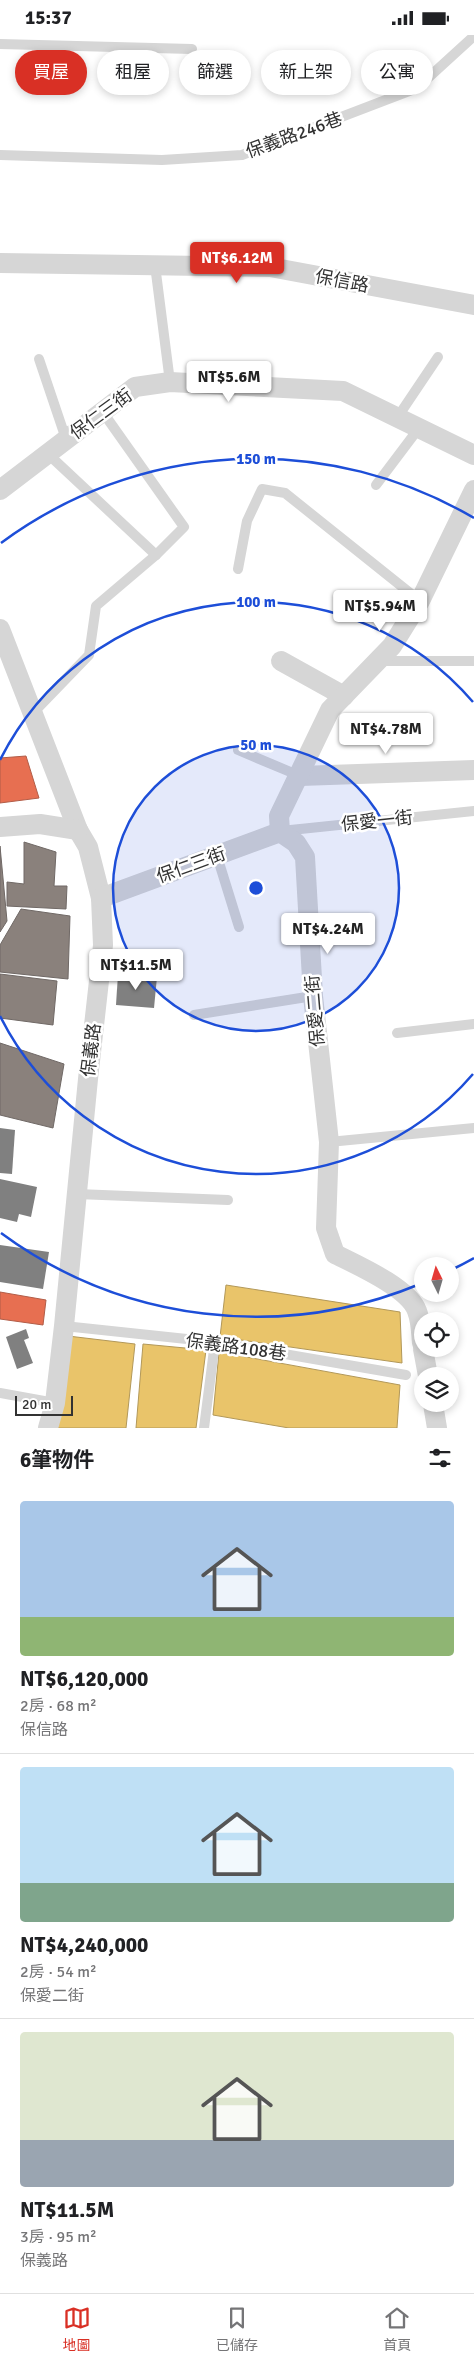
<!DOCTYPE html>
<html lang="zh-TW">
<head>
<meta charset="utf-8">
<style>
	:root { --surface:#fff; --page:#f6f6f6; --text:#202124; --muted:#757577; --line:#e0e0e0; --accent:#d93025 }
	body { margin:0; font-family:Signika,"Noto Sans TC",sans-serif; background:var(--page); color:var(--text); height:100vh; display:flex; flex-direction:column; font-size:19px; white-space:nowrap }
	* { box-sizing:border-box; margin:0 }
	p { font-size:16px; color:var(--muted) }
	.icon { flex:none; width:28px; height:28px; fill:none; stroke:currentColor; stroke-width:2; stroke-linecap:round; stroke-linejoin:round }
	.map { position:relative; height:1393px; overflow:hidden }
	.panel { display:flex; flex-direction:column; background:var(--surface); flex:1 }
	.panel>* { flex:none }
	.top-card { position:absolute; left:15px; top:15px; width:445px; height:45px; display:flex; gap:10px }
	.needle { width:32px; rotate:355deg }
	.tools { position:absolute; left:414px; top:1222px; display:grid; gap:10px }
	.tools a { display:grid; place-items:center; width:45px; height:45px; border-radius:50%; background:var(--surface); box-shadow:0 2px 8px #0003; font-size:25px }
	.scale { position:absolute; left:15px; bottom:12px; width:58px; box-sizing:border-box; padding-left:5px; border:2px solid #323232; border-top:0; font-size:14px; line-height:18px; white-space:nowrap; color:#323232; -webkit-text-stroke:4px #fff; paint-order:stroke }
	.price { position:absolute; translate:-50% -42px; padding:0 11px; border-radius:5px; background:#fff; color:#222; font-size:16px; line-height:32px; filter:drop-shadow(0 1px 2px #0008) }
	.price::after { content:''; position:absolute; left:50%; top:30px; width:15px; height:11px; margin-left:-8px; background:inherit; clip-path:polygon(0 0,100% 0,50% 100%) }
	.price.active { background:var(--accent); color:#fff }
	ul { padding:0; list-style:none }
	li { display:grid; align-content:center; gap:10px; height:265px; padding:0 20px }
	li+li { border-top:1px solid var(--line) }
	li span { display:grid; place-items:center; height:155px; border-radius:5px; color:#555 }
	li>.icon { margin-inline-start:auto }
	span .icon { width:90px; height:90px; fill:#fffc; stroke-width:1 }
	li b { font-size:21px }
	h2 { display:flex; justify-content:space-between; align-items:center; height:60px; padding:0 20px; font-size:21px }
	.pill { padding:0 18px; border-radius:22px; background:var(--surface); box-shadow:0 2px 8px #0003; font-size:18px; line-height:45px }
	.pill.active { background:var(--accent); color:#fff }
	.status { display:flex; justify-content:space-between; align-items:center; height:35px; padding:0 25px; background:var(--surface); direction:ltr }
	.status svg { height:14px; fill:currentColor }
	.tabs { display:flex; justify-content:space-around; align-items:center; height:70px; border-top:1px solid var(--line); background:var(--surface); font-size:14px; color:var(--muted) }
	.tabs a { display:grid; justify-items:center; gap:2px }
	.tabs .active { color:var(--accent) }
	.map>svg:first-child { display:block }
	.homes { fill:#e9c46a; stroke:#b29859 }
	.shops { fill:#e76f51; stroke:#b15d48 }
	.industry { fill:#8a817c; stroke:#706966 }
	.building { fill:#808080 }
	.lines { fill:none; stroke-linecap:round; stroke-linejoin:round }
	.lane { stroke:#d6d6d6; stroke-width:10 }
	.street { stroke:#d6d6d6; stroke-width:20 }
	.ring { fill:none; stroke:#1d4ed8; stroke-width:2.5 }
	.labels { text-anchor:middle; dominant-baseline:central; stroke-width:5; stroke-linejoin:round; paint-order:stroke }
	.street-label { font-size:18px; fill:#323232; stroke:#fff }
	.centre { fill:#1d4ed8; stroke:#fff; stroke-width:2.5 }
	.ring-label { font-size:15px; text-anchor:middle; font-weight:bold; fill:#1d4ed8; stroke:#fff; stroke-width:5; stroke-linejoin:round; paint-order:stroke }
</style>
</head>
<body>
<div class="status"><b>15:37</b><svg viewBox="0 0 49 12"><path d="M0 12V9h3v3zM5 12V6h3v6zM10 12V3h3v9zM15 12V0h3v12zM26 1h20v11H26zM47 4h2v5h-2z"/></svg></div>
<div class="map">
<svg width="474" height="1393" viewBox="0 0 474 1393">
	<rect width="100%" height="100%" fill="#fff"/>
	<g class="homes">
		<path d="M 226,1250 L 400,1277 L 402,1328 L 220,1302 Z"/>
		<path d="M 68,1301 L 135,1309 L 126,1393 L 56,1393 Z"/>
		<path d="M 143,1309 L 206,1315 L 196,1393 L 136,1393 Z"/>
		<path d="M 219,1317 L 400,1350 L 397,1393 L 289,1393 L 213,1380 Z"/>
	</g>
	<g class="shops">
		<path d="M 26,721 L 39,763 L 0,768 L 0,723 Z"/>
		<path d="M 0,1257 L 46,1265 L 43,1290 L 0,1284 Z"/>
	</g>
	<g class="industry">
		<path d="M 24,807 L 56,817 L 54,851 L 67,851 L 66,874 L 7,871 L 7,847 L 24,849 Z"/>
		<path d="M 0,811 L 7,886 L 0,897 Z"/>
		<path d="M 21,874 L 70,881 L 68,944 L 0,937 L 0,910 Z"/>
		<path d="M 0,939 L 57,946 L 53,990 L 0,983 Z"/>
		<path d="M 0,1008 L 64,1029 L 53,1093 L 0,1080 Z"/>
	</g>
	<g class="building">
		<path d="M 118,939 L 157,942 L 154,973 L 116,970 Z"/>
		<path d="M 0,1093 L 15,1095 L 12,1139 L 0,1138 Z"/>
		<path d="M 0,1144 L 37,1152 L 31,1182 L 19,1179 L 17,1187 L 0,1183 Z"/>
		<path d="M 0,1210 L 49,1217 L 43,1254 L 0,1247 Z"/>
		<path d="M 26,1294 L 29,1303 L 24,1305 L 33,1328 L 17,1334 L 6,1302 Z"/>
	</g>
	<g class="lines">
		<g class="lane">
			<path d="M 0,9 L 192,14"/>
			<path d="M 0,120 L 162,125 L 242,120 L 417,53 L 474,1"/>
			<path d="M 155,230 L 170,347"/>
			<path d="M 39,324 L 66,404"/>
			<path d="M 397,383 L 438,322"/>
			<path d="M 48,419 L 156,520"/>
			<path d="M 376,450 L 419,393"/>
			<path d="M 238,534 L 247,486 L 262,454 L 285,458 L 420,566"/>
			<path d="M 379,626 L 474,626"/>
			<path d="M 33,678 L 89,620 L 96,571 L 156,520 L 184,492 L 102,376"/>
			<path d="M 238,715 L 300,741"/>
			<path d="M 281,796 L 474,776"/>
			<path d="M 217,821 L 239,892"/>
			<path d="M 194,980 L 313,961"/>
			<path d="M 397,998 L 474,989"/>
			<path d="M 329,1107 L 474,1093"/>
			<path d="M 77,1159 L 228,1165"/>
			<path d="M 64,1291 L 215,1307 L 406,1340"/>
			<path d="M 0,1358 L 55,1368"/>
			<path d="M 204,1393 L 215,1307"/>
		</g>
		<g class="street">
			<path d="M 0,228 L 270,232 L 474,270"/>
			<path d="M 0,455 L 135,352 L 170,347 L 343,356 L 474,420"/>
			<path d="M 0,594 L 78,795 L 88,812 L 101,863 L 103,910 L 88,1044 L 64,1291 L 55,1368 L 48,1393"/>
			<path d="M 281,626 L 344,661"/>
			<path d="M 300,741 L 474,735"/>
			<path d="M 0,792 L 40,789 L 78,795"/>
			<path d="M 101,863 L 280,797"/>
			<path d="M 422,1308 C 421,1298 421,1286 417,1276 C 409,1253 357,1230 335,1219 L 326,1193 L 329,1107 L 313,961 L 305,822 L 296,808 L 280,797 L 279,781 L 330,675 L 392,611 L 420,566 L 474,455"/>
			<path d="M 423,1314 L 428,1341"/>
			<path d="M 433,1369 L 437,1393"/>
		</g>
	</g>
	<circle cx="256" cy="853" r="143" fill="#1d4ed8" fill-opacity=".12"/>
	<g class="ring">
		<circle cx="256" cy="853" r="143"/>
		<path d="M473 1039A286 286 0 0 1 0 981M0 725A286 286 0 0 1 473 667"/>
		<path d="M474 1223A429 429 0 0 1 451 1235M420 1249A429 429 0 0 1 1 1198M1 508A429 429 0 0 1 474 483"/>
	</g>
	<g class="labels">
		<g class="street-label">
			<text transform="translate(294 100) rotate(-20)">保義路246巷</text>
			<text transform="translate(342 246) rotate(11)">保信路</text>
			<text transform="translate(101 379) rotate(-36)">保仁三街</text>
			<text transform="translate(377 786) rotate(-6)">保愛一街</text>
			<text transform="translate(191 830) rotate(-20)">保仁三街</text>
			<text transform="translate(315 976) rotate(-95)">保愛二街</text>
			<text transform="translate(91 1015) rotate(-83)">保義路</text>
			<text transform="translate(236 1312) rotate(8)">保義路108巷</text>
		</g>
	</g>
	<circle cx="256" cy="853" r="8" class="centre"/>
	<g class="ring-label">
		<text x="256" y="429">150 m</text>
		<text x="256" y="572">100 m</text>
		<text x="256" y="715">50 m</text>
	</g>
</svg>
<div class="tools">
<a><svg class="needle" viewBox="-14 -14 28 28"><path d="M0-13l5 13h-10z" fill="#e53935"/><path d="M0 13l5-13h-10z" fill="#757577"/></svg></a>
<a><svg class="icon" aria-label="locate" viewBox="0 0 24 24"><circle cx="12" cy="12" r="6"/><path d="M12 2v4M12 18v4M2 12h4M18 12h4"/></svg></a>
<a><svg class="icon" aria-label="layers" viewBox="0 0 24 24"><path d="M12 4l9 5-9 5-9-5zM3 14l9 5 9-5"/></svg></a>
</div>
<div class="scale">20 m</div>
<b class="price active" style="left:237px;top:249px">NT$6.12M</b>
<b class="price" style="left:229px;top:368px">NT$5.6M</b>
<b class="price" style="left:380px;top:597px">NT$5.94M</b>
<b class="price" style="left:386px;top:720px">NT$4.78M</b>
<b class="price" style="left:328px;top:920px">NT$4.24M</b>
<b class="price" style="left:136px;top:956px">NT$11.5M</b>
<div class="top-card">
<a class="pill active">買屋</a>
<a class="pill">租屋</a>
<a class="pill">篩選</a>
<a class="pill">新上架</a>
<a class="pill">公寓</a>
</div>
</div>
<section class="panel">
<h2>6筆物件<svg class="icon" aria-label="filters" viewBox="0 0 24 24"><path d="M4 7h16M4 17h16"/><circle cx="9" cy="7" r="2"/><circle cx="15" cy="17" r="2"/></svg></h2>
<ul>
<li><span style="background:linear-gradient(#a9c7e8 75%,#8fb573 0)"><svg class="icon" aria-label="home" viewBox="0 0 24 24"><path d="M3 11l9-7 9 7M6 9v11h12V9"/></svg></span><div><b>NT$6,120,000</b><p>2房 · 68 m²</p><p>保信路</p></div></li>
<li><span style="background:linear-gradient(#bfe0f5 75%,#7fa58c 0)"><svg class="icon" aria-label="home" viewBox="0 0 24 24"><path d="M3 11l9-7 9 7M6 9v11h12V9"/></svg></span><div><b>NT$4,240,000</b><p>2房 · 54 m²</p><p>保愛二街</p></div></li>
<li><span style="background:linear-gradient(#dfe7d0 70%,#9aa5b1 0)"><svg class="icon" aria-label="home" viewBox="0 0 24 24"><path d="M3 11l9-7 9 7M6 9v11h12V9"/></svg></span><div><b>NT$11.5M</b><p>3房 · 95 m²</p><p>保義路</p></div></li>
</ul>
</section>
<nav class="tabs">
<a class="active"><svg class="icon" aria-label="map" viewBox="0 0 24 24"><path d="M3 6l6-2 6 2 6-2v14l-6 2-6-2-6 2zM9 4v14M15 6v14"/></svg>地圖</a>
<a><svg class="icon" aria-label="saved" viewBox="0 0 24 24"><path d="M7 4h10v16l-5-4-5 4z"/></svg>已儲存</a>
<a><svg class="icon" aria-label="home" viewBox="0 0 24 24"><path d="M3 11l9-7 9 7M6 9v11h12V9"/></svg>首頁</a>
</nav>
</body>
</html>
